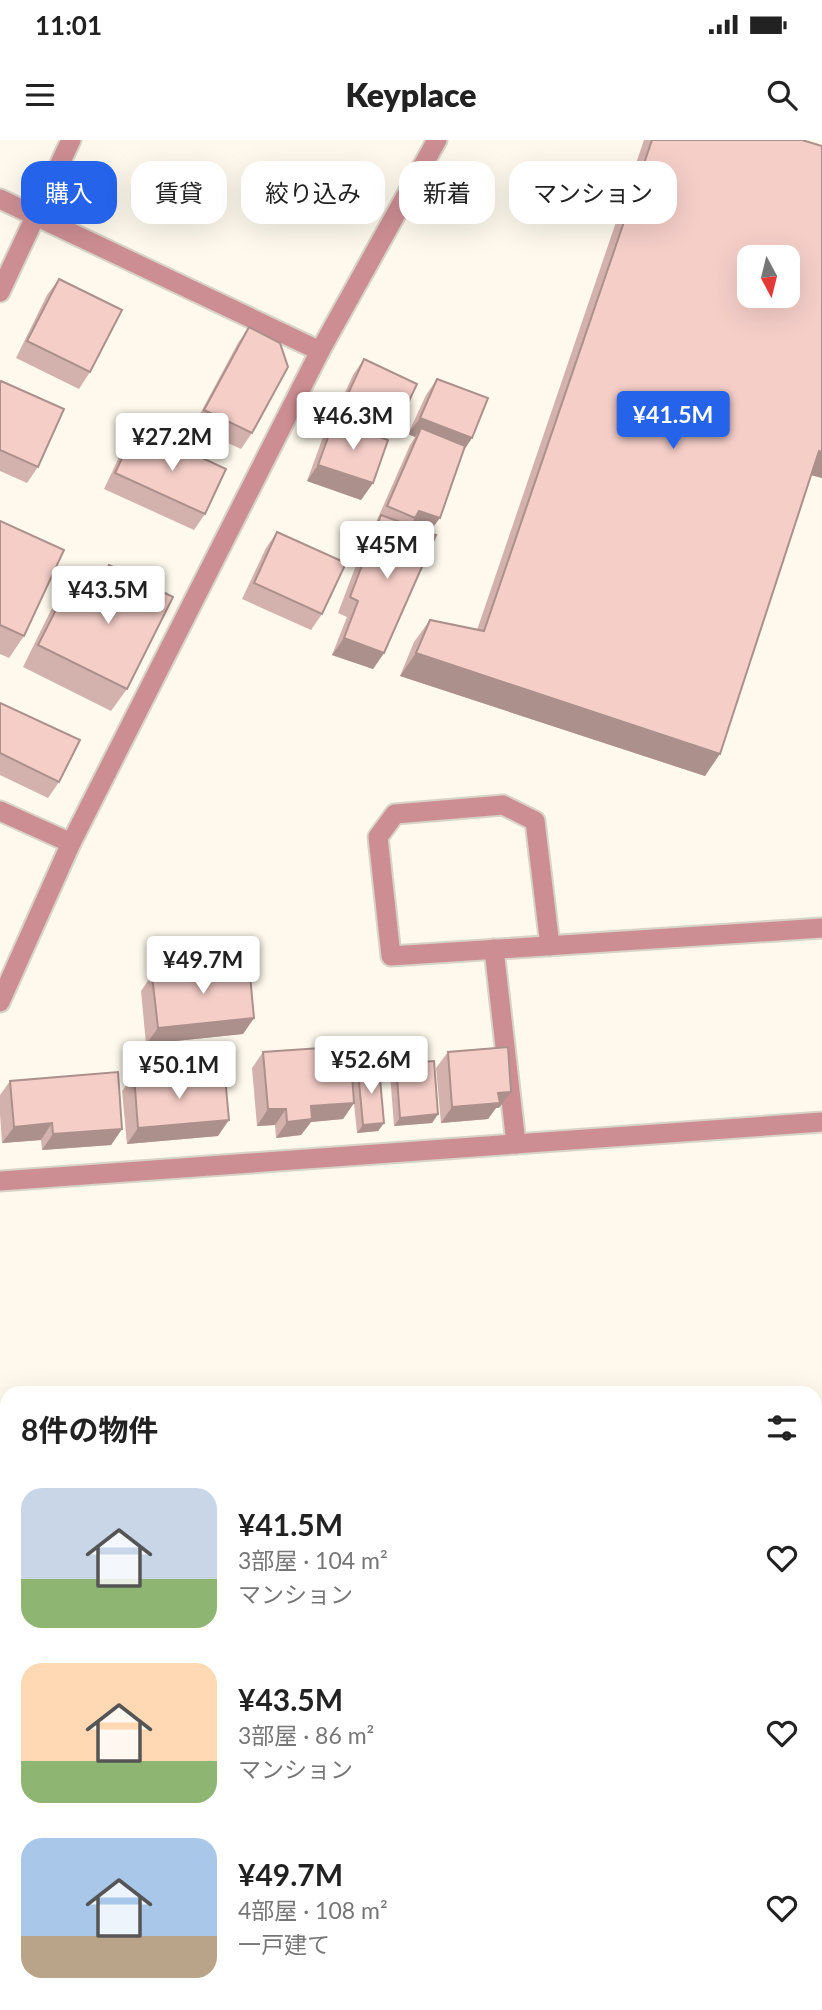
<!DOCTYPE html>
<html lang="ja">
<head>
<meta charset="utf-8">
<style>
	:root { --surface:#fff; --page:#f2f2f2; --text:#222; --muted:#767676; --accent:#2563eb }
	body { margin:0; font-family:Lato,"Noto Sans JP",sans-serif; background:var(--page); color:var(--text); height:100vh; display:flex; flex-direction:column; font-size:26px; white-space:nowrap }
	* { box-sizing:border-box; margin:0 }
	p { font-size:23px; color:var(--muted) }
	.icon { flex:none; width:38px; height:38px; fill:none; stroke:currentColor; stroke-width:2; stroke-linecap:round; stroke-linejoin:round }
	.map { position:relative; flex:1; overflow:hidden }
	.sheet { position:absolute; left:0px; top:1246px; width:822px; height:625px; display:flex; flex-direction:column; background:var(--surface); border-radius:21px 21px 0 0; box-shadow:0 7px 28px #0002 }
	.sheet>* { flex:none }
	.top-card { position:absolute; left:21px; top:21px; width:780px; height:63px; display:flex; gap:14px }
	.needle { width:46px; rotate:173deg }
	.tools { position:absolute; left:737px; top:105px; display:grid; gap:14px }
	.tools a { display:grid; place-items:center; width:63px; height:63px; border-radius:14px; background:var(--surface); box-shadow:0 7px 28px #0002; font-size:35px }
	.price { position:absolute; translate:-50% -60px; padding:0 16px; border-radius:7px; background:#fff; color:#222; font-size:23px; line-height:46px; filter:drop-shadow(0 2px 4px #0008) }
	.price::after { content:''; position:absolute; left:50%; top:42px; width:21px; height:16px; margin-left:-10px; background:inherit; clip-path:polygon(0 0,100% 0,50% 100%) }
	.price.current { background:var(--accent); color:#fff }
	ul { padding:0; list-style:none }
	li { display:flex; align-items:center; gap:21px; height:175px; padding:0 21px }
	li span { display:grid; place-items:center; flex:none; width:196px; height:140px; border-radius:21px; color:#555 }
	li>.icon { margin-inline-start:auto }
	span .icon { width:84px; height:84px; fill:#fffc; stroke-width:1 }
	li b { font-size:30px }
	h2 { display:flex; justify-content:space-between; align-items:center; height:84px; padding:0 21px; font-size:30px }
	.pill { padding:0 24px; border-radius:21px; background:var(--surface); box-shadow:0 7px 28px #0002; font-size:24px; line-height:63px }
	.pill.current { background:var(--accent); color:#fff }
	.status { display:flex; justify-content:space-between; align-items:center; height:49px; padding:0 35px; background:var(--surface); direction:ltr }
	.status svg { height:19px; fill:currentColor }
	header { display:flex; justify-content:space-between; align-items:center; height:91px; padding:0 21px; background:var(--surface); font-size:32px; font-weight:800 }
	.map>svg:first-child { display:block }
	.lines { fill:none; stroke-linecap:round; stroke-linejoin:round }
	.service-casing { stroke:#d8d3c7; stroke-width:23 }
	.minor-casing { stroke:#d8d3c7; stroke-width:23 }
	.tertiary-casing { stroke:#d8d3c7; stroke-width:23 }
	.service { stroke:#cd8e93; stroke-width:19 }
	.minor { stroke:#cd8e93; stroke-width:19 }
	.tertiary { stroke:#cd8e93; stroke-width:19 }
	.wall { fill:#d3b1ac }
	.shaded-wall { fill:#ac908c }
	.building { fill:#f5cec8; stroke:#ac908c; stroke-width:2; fill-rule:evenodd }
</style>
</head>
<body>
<div class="status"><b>11:01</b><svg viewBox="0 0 49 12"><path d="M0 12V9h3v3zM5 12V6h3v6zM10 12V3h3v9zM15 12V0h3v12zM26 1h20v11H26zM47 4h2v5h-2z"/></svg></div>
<header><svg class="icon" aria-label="menu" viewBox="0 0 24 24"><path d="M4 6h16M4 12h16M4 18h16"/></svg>Keyplace<svg class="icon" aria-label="search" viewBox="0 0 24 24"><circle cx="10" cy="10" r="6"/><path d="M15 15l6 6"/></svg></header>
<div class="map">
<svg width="822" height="1870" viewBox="0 0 822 1870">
	<rect width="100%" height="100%" fill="#fef9ec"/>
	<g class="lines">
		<defs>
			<path id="service" d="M 320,211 L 437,0"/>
			<g id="minor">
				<path d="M 0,152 L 71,0"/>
				<path d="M 0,671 L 71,703"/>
				<path d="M 550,806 L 535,681 L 503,665 L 395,674 L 378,697 L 391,816 L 822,788"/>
				<path d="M 494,809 L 516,1004"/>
				<path d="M 0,862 L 71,703 L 320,211"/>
				<path d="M 0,1041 L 822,982"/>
				<path d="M 0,1397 L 7,1412"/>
				<path d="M 816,1723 L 822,1724"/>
				<path d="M 0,1726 L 7,1723"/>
				<path d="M 237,1864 L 241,1870"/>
			</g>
			<g id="tertiary">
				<path d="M 0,59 L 320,211"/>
				<path d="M 816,1422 L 822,1410"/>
				<path d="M 393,1870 L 403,1864"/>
			</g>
		</defs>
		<use href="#service" class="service-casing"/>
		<use href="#minor" class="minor-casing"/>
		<use href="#tertiary" class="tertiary-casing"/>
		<use href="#service" class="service"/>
		<use href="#minor" class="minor"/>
		<use href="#tertiary" class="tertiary"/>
	</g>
	<g class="wall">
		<path d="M 644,0 L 802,0 L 822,6 L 822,338 L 811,335 L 705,636 L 400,536 L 414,502 L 430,480 L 477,490 Z"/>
		<path d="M 59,139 L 90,232 L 79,249 L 16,218 L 47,155 Z"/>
		<path d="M 249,187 L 252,293 L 241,309 L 193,287 L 238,203 Z"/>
		<path d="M 364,219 L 400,280 L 389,296 L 336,272 L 353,235 Z"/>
		<path d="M 437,239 L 472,298 L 463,312 L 429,392 L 384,513 L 373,529 L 332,515 L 347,477 L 338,473 L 369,391 L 377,380 L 410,305 L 415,297 L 408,294 L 426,255 Z"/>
		<path d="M 0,243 L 38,327 L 27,343 L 0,331 Z"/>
		<path d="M 334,281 L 373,343 L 361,360 L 307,341 L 323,297 Z"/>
		<path d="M 132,297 L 162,310 L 168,302 L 205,374 L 194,390 L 104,349 L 121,313 Z"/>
		<path d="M 0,381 L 24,496 L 9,518 L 0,514 Z"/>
		<path d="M 277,392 L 322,474 L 311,490 L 242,459 L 266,408 Z"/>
		<path d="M 109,425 L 127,549 L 111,571 L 23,527 L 51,470 L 67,448 L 88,458 L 94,447 Z"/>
		<path d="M 0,563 L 59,642 L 48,658 L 0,635 Z"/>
		<path d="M 152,835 L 254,878 L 243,894 L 146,904 L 141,851 Z"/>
		<path d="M 263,912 L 353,938 L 358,930 L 384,983 L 378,991 L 357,993 L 354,963 L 343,979 L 311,982 L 301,995 L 276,998 L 275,985 L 257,986 L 252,928 Z"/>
		<path d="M 448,912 L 499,968 L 496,968 L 488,979 L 441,983 L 436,928 Z"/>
		<path d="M 396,924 L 438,974 L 432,983 L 394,986 L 390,933 Z"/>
		<path d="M 134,935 L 167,942 L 218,996 L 127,1004 L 122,951 Z"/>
		<path d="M 10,941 L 122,989 L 111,1005 L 42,1010 L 41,1000 L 2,1003 L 0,974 L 0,955 Z"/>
		<path d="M 542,1864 L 616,1864 L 608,1870 L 546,1870 Z"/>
	</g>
	<g class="shaded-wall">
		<path d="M 420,278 L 472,298 L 461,314 L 421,288 L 415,297 L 408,294 Z"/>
		<path d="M 819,311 L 822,312 L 822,338 L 803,333 Z"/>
		<path d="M 318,325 L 373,343 L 361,360 L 307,341 Z"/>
		<path d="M 419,371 L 440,378 L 428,394 L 409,388 Z"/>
		<path d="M 344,498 L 384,513 L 373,529 L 332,515 Z"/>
		<path d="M 416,513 L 720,614 L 705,636 L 400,536 Z"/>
		<path d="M 254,878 L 243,894 L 146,904 L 158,888 Z"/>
		<path d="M 511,952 L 499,968 L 496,968 L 488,979 L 441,983 L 452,967 L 498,953 Z"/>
		<path d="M 354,963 L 343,979 L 311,982 L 301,995 L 276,998 L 287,982 L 311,966 Z"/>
		<path d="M 268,969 L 286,969 L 275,985 L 257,986 Z"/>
		<path d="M 438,974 L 432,983 L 394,986 L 400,978 Z"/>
		<path d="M 229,980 L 218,996 L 127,1004 L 138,988 Z"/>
		<path d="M 52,983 L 41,1000 L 2,1003 L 14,987 Z"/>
		<path d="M 384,983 L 378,991 L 357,993 L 363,985 Z"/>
		<path d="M 122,989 L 111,1005 L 42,1010 L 53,994 Z"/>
		<path d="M 605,1864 L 616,1864 L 608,1870 L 596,1870 Z"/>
	</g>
	<g class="building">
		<path d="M 652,0 L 802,0 L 822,6 L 822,312 L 819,311 L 720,614 L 416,513 L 430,480 L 484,491 ZM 749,117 L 788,117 L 788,156 L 749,156 Z"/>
		<path d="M 59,139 L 122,170 L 90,232 L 27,201 Z"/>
		<path d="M 249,187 L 280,203 L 288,227 L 252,293 L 204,270 Z"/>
		<path d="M 364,219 L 417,244 L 400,280 L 347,256 Z"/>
		<path d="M 437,239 L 488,258 L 472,298 L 420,278 Z"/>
		<path d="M 1,241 L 64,269 L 38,327 L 0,310 L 0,244 Z"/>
		<path d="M 334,281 L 388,300 L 373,343 L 318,325 Z"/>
		<path d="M 421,288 L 465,306 L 440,378 L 419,371 L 415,378 L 387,366 Z"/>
		<path d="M 132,297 L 163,311 L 168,302 L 226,329 L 205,374 L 115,333 Z"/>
		<path d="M 381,375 L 436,395 L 384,513 L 344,498 L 358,461 L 350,457 Z"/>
		<path d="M 0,381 L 64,410 L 24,496 L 0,485 Z"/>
		<path d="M 277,392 L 346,423 L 322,474 L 254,443 Z"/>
		<path d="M 109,425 L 173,457 L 127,549 L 38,505 L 67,448 L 92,460 Z"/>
		<path d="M 0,563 L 80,600 L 59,642 L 0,613 Z"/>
		<path d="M 249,825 L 254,878 L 158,888 L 152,835 Z"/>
		<path d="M 350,906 L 354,963 L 311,966 L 312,979 L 287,982 L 286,969 L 268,969 L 263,912 Z"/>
		<path d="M 508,907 L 511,952 L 498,953 L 500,963 L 452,967 L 448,912 Z"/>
		<path d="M 434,921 L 438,974 L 400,978 L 396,924 Z"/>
		<path d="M 379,928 L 384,983 L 363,985 L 358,930 Z"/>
		<path d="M 118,932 L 122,989 L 53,994 L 52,983 L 14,987 L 10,941 Z"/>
		<path d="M 164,932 L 167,942 L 225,937 L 229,980 L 138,988 L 134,935 Z"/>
		<path d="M 449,1864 L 503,1864 L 505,1870 L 433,1870 L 433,1869 Z"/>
		<path d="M 564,1864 L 605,1864 L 596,1870 L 569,1870 Z"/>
	</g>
</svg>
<div class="tools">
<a><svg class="needle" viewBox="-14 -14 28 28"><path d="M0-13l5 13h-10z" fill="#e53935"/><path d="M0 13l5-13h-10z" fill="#767676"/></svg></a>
</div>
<b class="price current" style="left:673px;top:311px">¥41.5M</b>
<b class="price" style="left:353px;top:312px">¥46.3M</b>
<b class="price" style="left:172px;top:333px">¥27.2M</b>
<b class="price" style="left:387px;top:441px">¥45M</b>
<b class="price" style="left:108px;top:486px">¥43.5M</b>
<b class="price" style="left:203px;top:856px">¥49.7M</b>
<b class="price" style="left:371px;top:956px">¥52.6M</b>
<b class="price" style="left:179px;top:961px">¥50.1M</b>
<div class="top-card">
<a class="pill current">購入</a>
<a class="pill">賃貸</a>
<a class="pill">絞り込み</a>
<a class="pill">新着</a>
<a class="pill">マンション</a>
</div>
<section class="sheet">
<h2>8件の物件<svg class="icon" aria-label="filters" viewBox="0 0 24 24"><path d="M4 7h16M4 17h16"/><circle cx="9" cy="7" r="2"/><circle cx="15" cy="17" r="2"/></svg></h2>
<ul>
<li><span style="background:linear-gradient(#c9d6e8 65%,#8fb573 0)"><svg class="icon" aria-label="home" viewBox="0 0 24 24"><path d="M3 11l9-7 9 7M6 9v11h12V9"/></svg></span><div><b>¥41.5M</b><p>3部屋 · 104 m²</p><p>マンション</p></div><svg class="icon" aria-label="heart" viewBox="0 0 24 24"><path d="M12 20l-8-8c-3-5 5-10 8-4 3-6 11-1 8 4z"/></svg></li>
<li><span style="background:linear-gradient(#ffd9b3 70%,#8fb573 0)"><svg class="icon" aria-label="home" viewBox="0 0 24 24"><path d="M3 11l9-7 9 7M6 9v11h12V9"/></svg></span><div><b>¥43.5M</b><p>3部屋 · 86 m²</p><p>マンション</p></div><svg class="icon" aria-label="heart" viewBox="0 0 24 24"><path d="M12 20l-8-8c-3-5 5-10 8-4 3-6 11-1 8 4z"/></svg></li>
<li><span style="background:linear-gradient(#a9c7e8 70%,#b9a48a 0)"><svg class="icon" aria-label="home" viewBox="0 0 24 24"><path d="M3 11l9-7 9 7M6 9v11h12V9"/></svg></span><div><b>¥49.7M</b><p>4部屋 · 108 m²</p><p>一戸建て</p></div><svg class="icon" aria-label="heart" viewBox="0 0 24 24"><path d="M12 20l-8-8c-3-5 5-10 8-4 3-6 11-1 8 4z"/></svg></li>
</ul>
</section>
</div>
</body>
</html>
